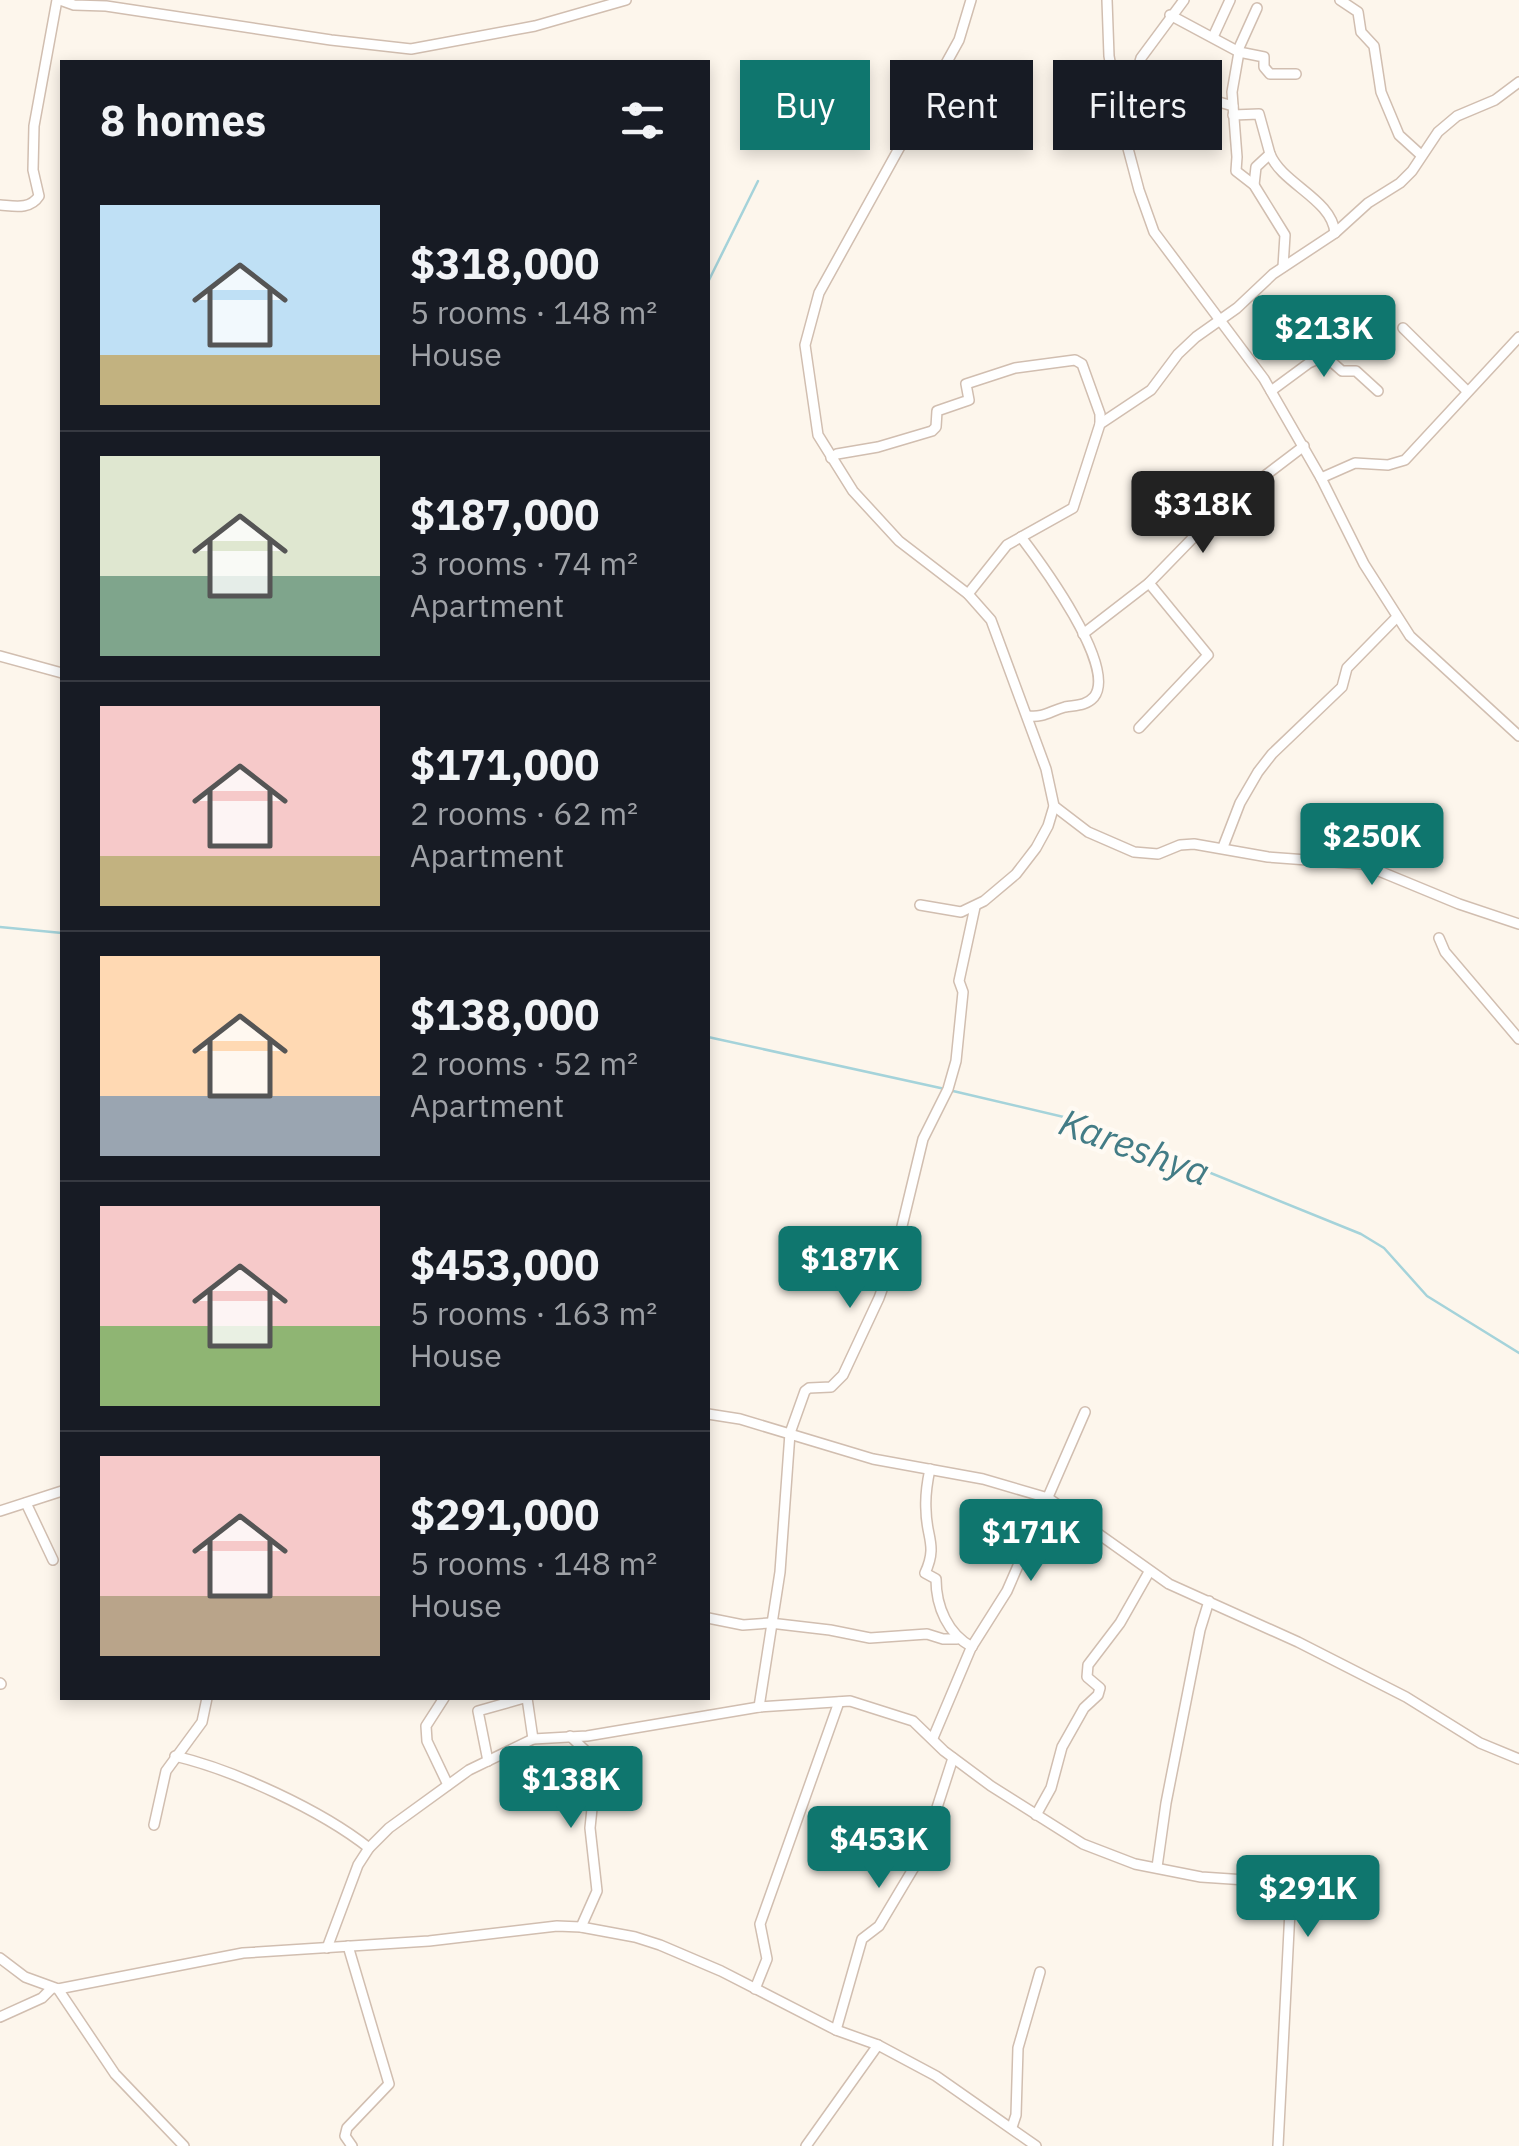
<!DOCTYPE html>
<html lang="en">
<head>
<meta charset="utf-8">
<style>
	:root { --surface:#171b24; --page:#20242c; --text:#f1f3f6; --muted:#9ea1a6; --line:#363941; --accent:#0f766e }
	body { margin:0; font-family:"IBM Plex Sans",sans-serif; background:var(--page); color:var(--text); height:100vh; display:flex; flex-direction:column; font-size:38px; white-space:nowrap }
	* { box-sizing:border-box; margin:0 }
	p { font-size:32px; color:var(--muted) }
	.icon { flex:none; width:55px; height:55px; fill:none; stroke:currentColor; stroke-width:2; stroke-linecap:round; stroke-linejoin:round }
	.map { position:relative; flex:1; overflow:hidden }
	.sheet { position:absolute; left:60px; top:60px; width:650px; height:1640px; display:flex; flex-direction:column; background:var(--surface); border-radius:0px; box-shadow:0 5px 15px #0003 }
	.sheet>* { flex:none }
	.guide { position:absolute; left:740px; top:60px; width:628px; height:90px; display:flex; gap:20px }
	.price { position:absolute; translate:-50% -85px; padding:0 22px; border-radius:10px; background:var(--accent); color:#fff; font-size:32px; line-height:65px; filter:drop-shadow(0 2px 5px #0008) }
	.price::after { content:''; position:absolute; left:50%; top:60px; width:30px; height:22px; margin-left:-15px; background:inherit; clip-path:polygon(0 0,100% 0,50% 100%) }
	.price.selected { background:#222; color:#fff }
	ul { padding:0; list-style:none }
	li { display:flex; align-items:center; gap:30px; height:250px; padding:0 40px }
	li+li { border-top:2px solid var(--line) }
	li span { display:grid; place-items:center; flex:none; width:280px; height:200px; border-radius:0px; color:#555 }
	li>.icon { margin-inline-start:auto }
	span .icon { width:120px; height:120px; fill:#fffc; stroke-width:1 }
	li b { font-size:42px }
	h2 { display:flex; justify-content:space-between; align-items:center; height:120px; padding:0 40px; font-size:42px }
	.pill { padding:0 35px; border-radius:0px; background:var(--surface); box-shadow:0 5px 15px #0003; font-size:35px; line-height:90px }
	.pill.selected { background:var(--accent); color:#fff }
	.map>svg:first-child { display:block }
	.lines { fill:none; stroke-linecap:round; stroke-linejoin:round }
	.stream { stroke:#a5d3da; stroke-width:2.5 }
	.street-casing { stroke:#d1beb0; stroke-width:12 }
	.street { stroke:#fff; stroke-width:9 }
	.labels { text-anchor:middle; dominant-baseline:central; stroke-width:9; stroke-linejoin:round; paint-order:stroke }
	.water-label { font-size:38px; font-style:italic; fill:#437c86; stroke:#fffaf3 }
</style>
</head>
<body>
<div class="map">
<svg width="1519" height="2146" viewBox="0 0 1519 2146">
	<rect width="100%" height="100%" fill="#fdf6ec"/>
	<g class="lines">
		<g class="stream">
			<path d="M 708,282 L 758,181"/>
			<path d="M 0,927 L 62,933"/>
			<path d="M 708,1037 L 945,1089"/>
			<path d="M 953,1091 L 1085,1122 L 1361,1234 L 1384,1248 L 1427,1296 L 1519,1353"/>
		</g>
		<defs>
			<g id="street">
				<path d="M 60,0 L 74,5 L 106,6 L 331,40 L 411,49 L 535,26 L 626,0"/>
				<path d="M 1107,0 L 1109,56 L 1121,122 L 1139,190 L 1154,232 L 1264,379 L 1321,478 L 1364,564 L 1410,636 L 1519,736"/>
				<path d="M 1340,0 L 1358,12 L 1361,32 L 1374,46 L 1381,92 L 1399,135 L 1421,155"/>
				<path d="M 1170,15 L 1239,52 L 1232,92 L 1237,157 L 1236,171 L 1254,185 L 1285,235 L 1283,267"/>
				<path d="M 1213,37 L 1230,0"/>
				<path d="M 1238,50 L 1257,8"/>
				<path d="M 1239,52 L 1264,57 L 1264,67 L 1270,74 L 1296,74"/>
				<path d="M 1134,78 L 1233,106"/>
				<path d="M 1233,115 L 1259,114 L 1270,154 L 1256,167 L 1254,185"/>
				<path d="M 1122,120 L 1141,58 L 1184,0"/>
				<path d="M 1270,154 C 1282,184 1332,199 1335,233"/>
				<path d="M 0,205 C 14,206 30,210 39,196 L 33,170 L 34,126 L 57,0"/>
				<path d="M 1403,328 L 1467,391"/>
				<path d="M 1271,391 L 1309,363 L 1325,356 L 1342,371 L 1356,371 L 1378,391"/>
				<path d="M 831,458 L 837,454 L 878,447 L 932,431 L 936,427 L 937,411 L 969,400 L 966,384 L 1015,368 L 1075,360 L 1082,364 L 1100,414 L 1100,424"/>
				<path d="M 1321,478 L 1355,463 L 1388,465 L 1405,460 L 1519,337"/>
				<path d="M 1021,537 C 1040,562 1118,667 1094,697 C 1086,706 1075,705 1065,707 C 1050,711 1044,718 1028,716"/>
				<path d="M 968,594 L 1007,545 L 1073,508 L 1100,424 L 1151,390 L 1178,354 L 1196,337 L 1237,308 L 1273,274 L 1335,233 L 1368,203 L 1400,183 L 1412,171 L 1438,132 L 1457,116 L 1495,100 L 1519,82"/>
				<path d="M 1083,634 L 1149,583 L 1220,510 L 1304,446"/>
				<path d="M 0,656 L 62,673"/>
				<path d="M 1139,728 L 1208,655 L 1149,583"/>
				<path d="M 1054,806 L 1088,832 L 1134,852 L 1158,854 L 1180,845 L 1194,844 L 1268,857 L 1362,864 L 1459,904 L 1519,924"/>
				<path d="M 1223,847 L 1240,803 L 1258,772 L 1272,754 L 1342,687 L 1347,668 L 1397,617"/>
				<path d="M 920,905 L 961,912 L 984,901 L 1016,874 L 1036,848 L 1048,826 L 1054,806 L 1046,769 L 991,620 L 968,594 L 899,541 L 853,491 L 818,435 L 805,345 L 819,293 L 959,40 L 971,0"/>
				<path d="M 1439,938 L 1445,952 L 1519,1039"/>
				<path d="M 708,1414 L 740,1419 L 873,1459 L 983,1479 L 1048,1498 L 1169,1584 L 1298,1642 L 1406,1697 L 1480,1743 L 1519,1759"/>
				<path d="M 930,1469 C 927,1483 925,1496 926,1510 C 926,1537 938,1545 925,1573 L 936,1579 C 936,1607 948,1634 972,1647"/>
				<path d="M 26,1503 L 53,1560"/>
				<path d="M 0,1511 L 62,1491"/>
				<path d="M 708,1618 L 743,1625 L 770,1623 L 830,1630 L 870,1638 L 927,1634 L 943,1639 L 957,1639"/>
				<path d="M 0,1683 L 1,1684"/>
				<path d="M 444,1698 L 426,1726 L 427,1741 L 448,1785"/>
				<path d="M 527,1698 L 533,1739"/>
				<path d="M 759,1707 L 780,1572 L 790,1433 L 805,1391 L 809,1388 L 831,1387 L 843,1375 L 879,1298 L 896,1251 L 923,1139 L 948,1089 L 956,1061 L 963,992 L 959,981 L 975,907"/>
				<path d="M 570,1736 L 588,1753 L 596,1770 L 590,1828 L 597,1891 L 581,1927"/>
				<path d="M 933,1738 L 971,1648 L 1007,1591 L 1085,1412"/>
				<path d="M 175,1756 C 234,1770 321,1810 369,1848"/>
				<path d="M 488,1761 L 478,1711 L 524,1698"/>
				<path d="M 1036,1815 L 1051,1788 L 1062,1747 L 1084,1708 L 1098,1695 L 1100,1688 L 1087,1677 L 1088,1665 L 1120,1623 L 1149,1572"/>
				<path d="M 154,1825 L 166,1771 L 202,1722 L 207,1698"/>
				<path d="M 1157,1867 L 1166,1803 L 1200,1630 L 1209,1601"/>
				<path d="M 348,1946 L 389,2084 L 347,2128 L 345,2136 L 352,2146"/>
				<path d="M 327,1948 L 358,1865 L 369,1848 L 389,1828 L 469,1770 L 533,1739 L 587,1736 L 759,1707 L 850,1701 L 913,1721 L 944,1751 L 991,1786 L 1083,1844 L 1135,1864 L 1201,1877 L 1275,1882 L 1282,1886 L 1290,1910 L 1278,2146"/>
				<path d="M 0,1958 L 25,1977 L 58,1989 L 243,1953 L 429,1941 L 557,1926 L 581,1927 L 635,1937 L 660,1945 L 721,1971 L 836,2030 L 878,2045 L 936,2076 L 1036,2146"/>
				<path d="M 58,1989 L 115,2074 L 184,2146"/>
				<path d="M 755,1989 L 767,1959 L 760,1924 L 839,1702"/>
				<path d="M 0,2017 L 42,1998 L 52,1988"/>
				<path d="M 836,2030 L 862,1939 L 879,1926 L 922,1854 L 953,1758"/>
				<path d="M 1012,2127 L 1016,2115 L 1018,2048 L 1040,1972"/>
				<path d="M 806,2146 L 878,2045"/>
			</g>
		</defs>
		<use href="#street" class="street-casing"/>
		<use href="#street" class="street"/>
	</g>
	<g class="labels">
		<g class="water-label">
			<text transform="translate(1135 1146) rotate(20)">Kareshya</text>
		</g>
	</g>
</svg>
<b class="price" style="left:1324px;top:380px">$213K</b>
<b class="price selected" style="left:1203px;top:556px">$318K</b>
<b class="price" style="left:1372px;top:888px">$250K</b>
<b class="price" style="left:850px;top:1311px">$187K</b>
<b class="price" style="left:1031px;top:1584px">$171K</b>
<b class="price" style="left:571px;top:1831px">$138K</b>
<b class="price" style="left:879px;top:1891px">$453K</b>
<b class="price" style="left:1308px;top:1940px">$291K</b>
<div class="guide">
<a class="pill selected">Buy</a>
<a class="pill">Rent</a>
<a class="pill">Filters</a>
</div>
<section class="sheet">
<h2>8 homes<svg class="icon" aria-label="filters" viewBox="0 0 24 24"><path d="M4 7h16M4 17h16"/><circle cx="9" cy="7" r="2"/><circle cx="15" cy="17" r="2"/></svg></h2>
<ul>
<li><span style="background:linear-gradient(#bfe0f5 75%,#c2b280 0)"><svg class="icon" aria-label="home" viewBox="0 0 24 24"><path d="M3 11l9-7 9 7M6 9v11h12V9"/></svg></span><div><b>$318,000</b><p>5 rooms · 148 m²</p><p>House</p></div></li>
<li><span style="background:linear-gradient(#dfe7d0 60%,#7fa58c 0)"><svg class="icon" aria-label="home" viewBox="0 0 24 24"><path d="M3 11l9-7 9 7M6 9v11h12V9"/></svg></span><div><b>$187,000</b><p>3 rooms · 74 m²</p><p>Apartment</p></div></li>
<li><span style="background:linear-gradient(#f6c9c9 75%,#c2b280 0)"><svg class="icon" aria-label="home" viewBox="0 0 24 24"><path d="M3 11l9-7 9 7M6 9v11h12V9"/></svg></span><div><b>$171,000</b><p>2 rooms · 62 m²</p><p>Apartment</p></div></li>
<li><span style="background:linear-gradient(#ffd9b3 70%,#9aa5b1 0)"><svg class="icon" aria-label="home" viewBox="0 0 24 24"><path d="M3 11l9-7 9 7M6 9v11h12V9"/></svg></span><div><b>$138,000</b><p>2 rooms · 52 m²</p><p>Apartment</p></div></li>
<li><span style="background:linear-gradient(#f6c9c9 60%,#8fb573 0)"><svg class="icon" aria-label="home" viewBox="0 0 24 24"><path d="M3 11l9-7 9 7M6 9v11h12V9"/></svg></span><div><b>$453,000</b><p>5 rooms · 163 m²</p><p>House</p></div></li>
<li><span style="background:linear-gradient(#f6c9c9 70%,#b9a48a 0)"><svg class="icon" aria-label="home" viewBox="0 0 24 24"><path d="M3 11l9-7 9 7M6 9v11h12V9"/></svg></span><div><b>$291,000</b><p>5 rooms · 148 m²</p><p>House</p></div></li>
</ul>
</section>
</div>
</body>
</html>
